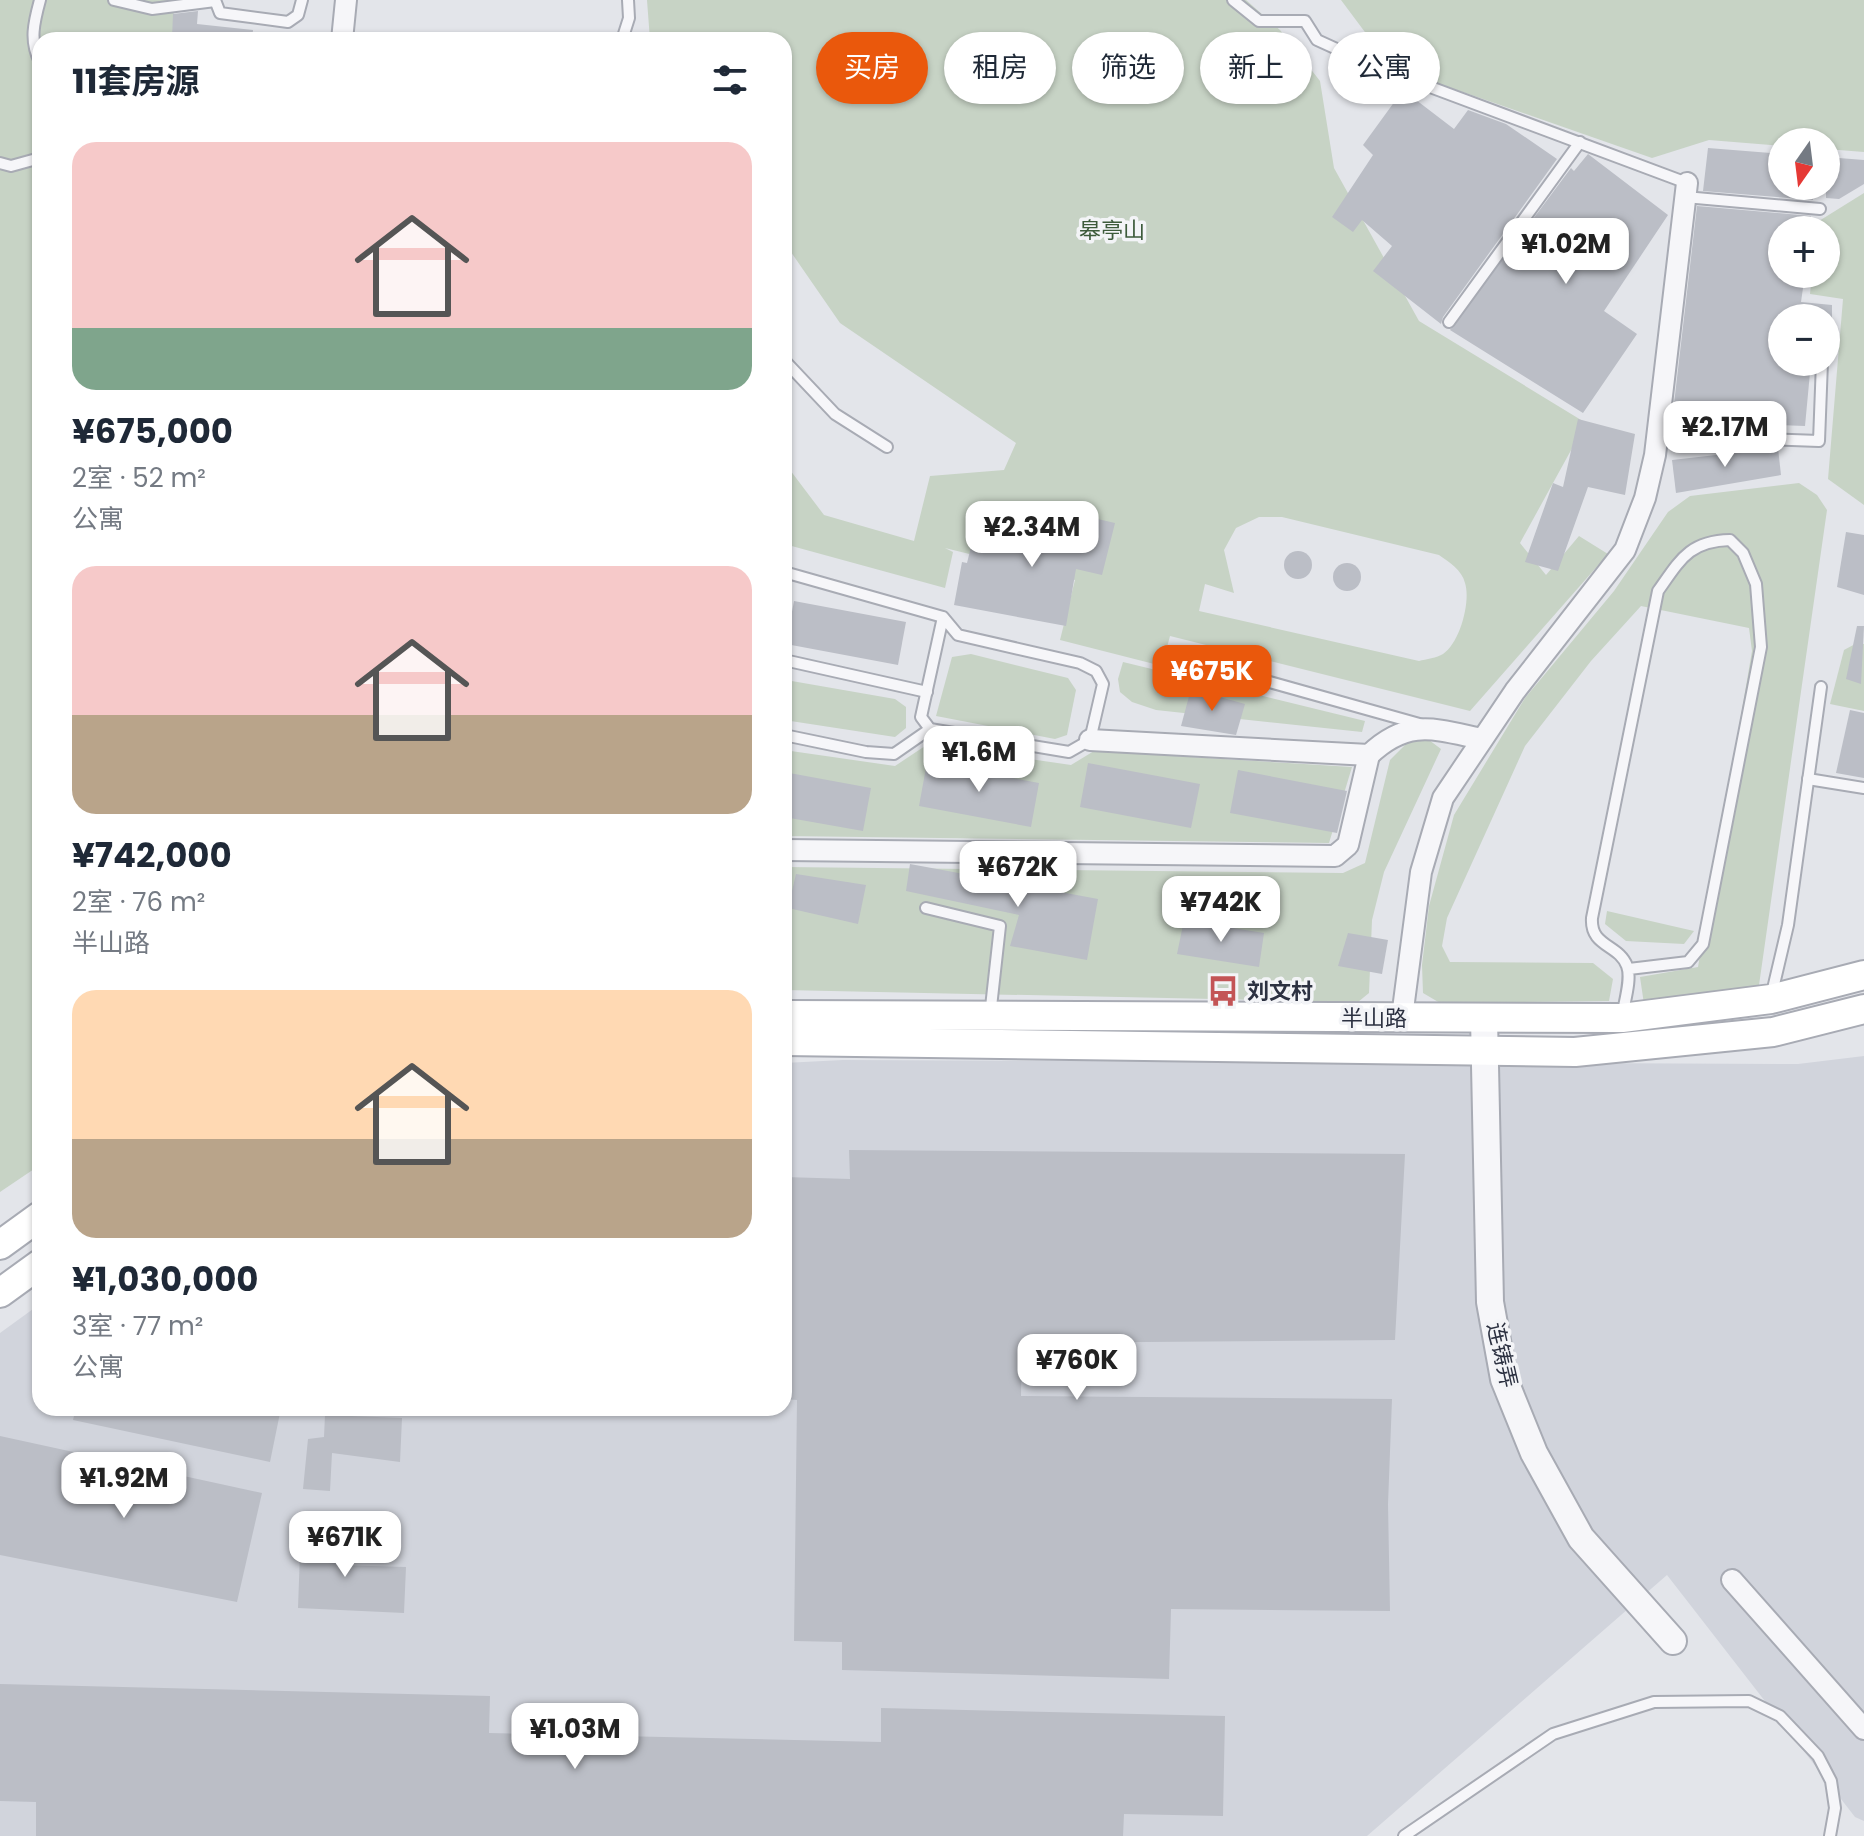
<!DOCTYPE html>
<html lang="zh">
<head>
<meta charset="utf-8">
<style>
	:root { --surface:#fff; --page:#f6f6f7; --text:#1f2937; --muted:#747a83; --accent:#ea580c }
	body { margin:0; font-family:Poppins,"Noto Sans SC",sans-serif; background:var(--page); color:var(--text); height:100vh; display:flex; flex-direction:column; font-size:30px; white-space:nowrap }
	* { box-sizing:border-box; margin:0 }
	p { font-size:26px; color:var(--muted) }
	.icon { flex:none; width:44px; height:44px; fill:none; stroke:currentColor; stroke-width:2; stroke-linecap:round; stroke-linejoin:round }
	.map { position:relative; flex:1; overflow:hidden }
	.side { position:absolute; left:32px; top:32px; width:760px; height:1384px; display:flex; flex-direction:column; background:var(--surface); border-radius:24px; box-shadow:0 2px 6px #0004 }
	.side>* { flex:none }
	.banner { position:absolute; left:816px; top:32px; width:760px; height:72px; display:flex; gap:16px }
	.needle { width:52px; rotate:194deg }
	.tools { position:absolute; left:1768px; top:128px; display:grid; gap:16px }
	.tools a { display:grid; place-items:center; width:72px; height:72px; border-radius:50%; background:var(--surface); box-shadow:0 2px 6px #0004; font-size:40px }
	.price { position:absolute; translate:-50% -68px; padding:0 18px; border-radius:16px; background:#fff; color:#222; font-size:26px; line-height:52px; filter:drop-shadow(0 2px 4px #0008) }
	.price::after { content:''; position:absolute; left:50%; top:48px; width:24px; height:18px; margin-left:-12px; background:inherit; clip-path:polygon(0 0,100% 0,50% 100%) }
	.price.selected { background:var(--accent); color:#fff }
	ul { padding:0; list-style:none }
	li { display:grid; align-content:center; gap:16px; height:424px; padding:0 40px }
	li span { display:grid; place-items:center; height:248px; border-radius:24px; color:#555 }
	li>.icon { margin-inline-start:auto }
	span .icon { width:144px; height:144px; fill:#fffc; stroke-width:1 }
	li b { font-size:34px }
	h2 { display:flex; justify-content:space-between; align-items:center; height:96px; padding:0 40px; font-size:34px }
	.pill { padding:0 28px; border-radius:36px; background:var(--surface); box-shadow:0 2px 6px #0004; font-size:28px; line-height:72px }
	.pill.selected { background:var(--accent); color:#fff }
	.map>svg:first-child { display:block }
	.built { fill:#d1d4dc }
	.green { fill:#c7d3c5; fill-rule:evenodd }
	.building { fill:#bbbec6 }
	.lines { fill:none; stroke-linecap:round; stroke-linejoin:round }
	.service-casing { stroke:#a8abb4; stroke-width:14 }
	.minor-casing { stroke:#a8abb4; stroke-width:24 }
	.tertiary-casing { stroke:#a8abb4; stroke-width:30 }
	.secondary-casing { stroke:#a8abb4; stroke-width:32 }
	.service { stroke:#f6f6f9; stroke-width:10 }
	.minor { stroke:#f6f6f9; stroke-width:20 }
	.tertiary { stroke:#f6f6f9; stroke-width:26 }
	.secondary { stroke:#fff; stroke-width:28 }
	.labels { text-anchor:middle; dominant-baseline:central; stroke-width:7; stroke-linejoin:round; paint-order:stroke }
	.park-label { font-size:22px; fill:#3d5b3b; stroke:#f3f4f7 }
	.poi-label { font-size:22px; font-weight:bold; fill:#2c3141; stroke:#f3f4f7; text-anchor:start }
	.street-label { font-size:22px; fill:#2c3141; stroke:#f3f4f7 }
</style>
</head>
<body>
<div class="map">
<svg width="1864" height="1836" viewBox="0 0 1864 1836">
	<rect width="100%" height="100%" fill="#e3e5ea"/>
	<path class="built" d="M 1864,1056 L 1864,1821 L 1855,1817 L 1667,1575 L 1367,1836 L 0,1836 L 0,1333 L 40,1304 L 40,1408 L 784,1408 L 784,1063 L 843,1060 L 1798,1064 Z"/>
	<g class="green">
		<path d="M 0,0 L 178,0 L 172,12 L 204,40 L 40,40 L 40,1165 L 0,1192 Z"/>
		<path d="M 647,0 L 1246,0 L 1280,30 L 1320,81 L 1334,168 L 1419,321 L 1586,423 L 1520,543 L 1546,575 L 1579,536 L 1608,554 L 1470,711 L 1170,636 L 1162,666 L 1060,640 L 1075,580 L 945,548 L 953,552 L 945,588 L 788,545 L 784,548 L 784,462 L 824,515 L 914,541 L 930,476 L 1004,470 L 1016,443 L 840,323 L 784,242 L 784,40 L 650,40 ZM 1259,517 L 1282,517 L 1439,555 C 1449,562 1462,570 1465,583 C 1471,601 1460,643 1443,654 C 1437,658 1426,659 1419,661 L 1199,611 L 1205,584 L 1234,593 L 1224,550 L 1236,528 Z"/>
		<path d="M 1341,0 L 1864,0 L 1864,152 L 1826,149 L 1826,142 L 1782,142 L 1782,146 L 1709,140 L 1652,158 L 1391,67 Z"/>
		<path d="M 1864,193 L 1864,505 L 1828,479 L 1843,299 L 1810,294 L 1812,274 L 1826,274 L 1826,230 L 1818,230 L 1819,221 Z"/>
		<path d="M 1799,483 L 1817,495 L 1827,510 L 1758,992 L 1644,1004 L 1640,977 L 1698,967 L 1752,651 L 1749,628 L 1641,606 L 1591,661 L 1525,746 L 1447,918 L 1442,946 L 1450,962 L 1593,963 L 1613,979 L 1609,1001 L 1440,1003 L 1423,993 L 1422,965 L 1429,906 L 1454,815 L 1525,698 L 1614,591 L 1668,512 L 1690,496 Z"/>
		<path d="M 1857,643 L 1864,644 L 1864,711 L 1830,704 L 1844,650 Z"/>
		<path d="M 971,654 L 1068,678 L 1076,690 L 1067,735 L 1055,739 L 936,716 L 952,657 Z"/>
		<path d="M 1123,662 L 1365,721 L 1362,732 L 1156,710 L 1132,702 L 1120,692 L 1118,679 Z"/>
		<path d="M 786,680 L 895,699 L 906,707 L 906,728 L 895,737 L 784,720 Z"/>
		<path d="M 1429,740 L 1441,749 L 1384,872 L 1372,920 L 1369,993 L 1358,1002 L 784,990 L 784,867 L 1343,873 L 1365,863 L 1390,760 L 1408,742 Z"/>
		<path d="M 928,744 L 1071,765 L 1094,751 L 1352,767 L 1329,843 L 784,836 L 784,750 L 895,766 Z"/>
		<path d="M 1607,911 L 1694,931 L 1684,944 L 1626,941 L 1605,924 Z"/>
	</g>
	<g class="building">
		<path d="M 198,11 L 197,24 L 253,30 L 252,40 L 172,38 L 173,14 Z"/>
		<path d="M 1403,90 L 1454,129 L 1468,110 L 1506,124 L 1557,159 L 1443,317 L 1441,324 L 1373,271 L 1392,246 L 1362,220 L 1353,232 L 1332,217 L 1373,155 L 1363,145 Z"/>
		<path d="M 1708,148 L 1782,154 L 1782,186 L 1814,186 L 1813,200 L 1703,191 Z"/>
		<path d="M 1588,154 L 1668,215 L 1604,311 L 1637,334 L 1583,413 L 1450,330 L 1571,168 L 1574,171 Z"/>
		<path d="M 1826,157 L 1864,160 L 1864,184 L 1839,199 L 1826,198 Z"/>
		<path d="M 1697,206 L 1811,216 L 1810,230 L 1782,230 L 1782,274 L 1805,274 L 1801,302 L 1832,305 L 1832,318 L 1782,318 L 1782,362 L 1811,362 L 1805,426 L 1672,421 Z"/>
		<path d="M 1578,419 L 1635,434 L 1625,495 L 1588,487 L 1558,571 L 1525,562 L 1553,483 L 1563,487 Z"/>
		<path d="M 1778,448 L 1781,475 L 1676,493 L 1672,460 Z"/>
		<path d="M 1063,511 L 1115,523 L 1102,575 L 1076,569 L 1066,626 L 954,605 L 962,562 L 967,563 L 977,523 L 1055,542 Z"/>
		<path d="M 1846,532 L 1864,535 L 1864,595 L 1837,587 Z"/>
		<circle cx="1298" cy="565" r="14"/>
		<circle cx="1347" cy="577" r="14"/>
		<path d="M 794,601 L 906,622 L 898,665 L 786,644 Z"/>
		<path d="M 1857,626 L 1864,626 L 1861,684 L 1846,679 Z"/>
		<path d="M 1191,689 L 1245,704 L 1236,735 L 1181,726 Z"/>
		<path d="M 1850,710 L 1864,713 L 1864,778 L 1836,773 Z"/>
		<path d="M 927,762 L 1039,783 L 1031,827 L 919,806 Z"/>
		<path d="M 1088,763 L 1200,784 L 1191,828 L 1080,807 Z"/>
		<path d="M 1238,770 L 1347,791 L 1337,833 L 1230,813 Z"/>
		<path d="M 784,772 L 871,788 L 863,831 L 784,817 Z"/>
		<path d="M 910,864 L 1098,899 L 1087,960 L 1010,946 L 1019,915 L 906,891 Z"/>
		<path d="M 796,874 L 866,885 L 858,924 L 788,908 Z"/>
		<path d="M 1184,920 L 1264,933 L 1259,967 L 1177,954 Z"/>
		<path d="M 1348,933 L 1388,940 L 1382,974 L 1338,966 Z"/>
		<path d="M 849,1150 L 1405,1154 L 1395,1340 L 1022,1343 L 1021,1396 L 1392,1399 L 1388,1504 L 1390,1611 L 1171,1609 L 1169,1679 L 842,1670 L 842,1642 L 794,1641 L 797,1400 L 784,1399 L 784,1177 L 850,1179 Z"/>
		<path d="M 76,1408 L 281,1408 L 270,1462 L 73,1420 Z"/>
		<path d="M 325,1415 L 402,1418 L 400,1462 L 332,1453 L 330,1491 L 303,1489 L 308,1439 L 324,1437 Z"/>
		<path d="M 0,1436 L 262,1493 L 237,1602 L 0,1555 Z"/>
		<path d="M 301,1525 L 334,1527 L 336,1565 L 406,1567 L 404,1613 L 298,1608 Z"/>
		<path d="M 0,1684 L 490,1696 L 489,1733 L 881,1742 L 881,1708 L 1225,1716 L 1223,1816 L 1124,1814 L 1123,1836 L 36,1836 L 36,1802 L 0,1801 Z"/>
	</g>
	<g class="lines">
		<defs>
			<g id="service">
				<path d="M 114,0 L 152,9 L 215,1"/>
				<path d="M 215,0 L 220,13 L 288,22 L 298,15 L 302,0"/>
				<path d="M 1233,0 L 1259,21 L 1305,21 L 1317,40 L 1374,66 L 1687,183"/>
				<path d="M 622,40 L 629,18 L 628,0"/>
				<path d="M 40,62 C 29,41 34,22 40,0"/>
				<path d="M 0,163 L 11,166 L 40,158"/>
				<path d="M 1685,197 L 1820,209"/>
				<path d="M 1449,322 L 1580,142"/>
				<path d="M 784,360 L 835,414 L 887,447"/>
				<path d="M 1657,435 L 1819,441 L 1822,362"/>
				<path d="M 784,572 L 943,617 L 958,635 L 1080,663 L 1096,671 L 1103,684 L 1090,740 L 1069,752 L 930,729 L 921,717 L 943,617"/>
				<path d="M 1184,658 L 1423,725"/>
				<path d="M 784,660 L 927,692"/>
				<path d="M 784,735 L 866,752 L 894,754 L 930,729"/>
				<path d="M 1808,779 L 1864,788"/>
				<path d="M 926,908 L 1000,926 L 990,1016"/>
				<path d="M 1772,993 L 1788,925 L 1821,687"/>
				<path d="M 1622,1017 C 1624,1003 1632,979 1627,966 C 1619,944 1590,947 1592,918 L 1658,591 C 1680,560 1689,541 1730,540 L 1743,553 L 1756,584 L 1761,647 L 1703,944 L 1688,962 L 1629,969"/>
				<path d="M 1404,1836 L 1553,1734 L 1654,1702 L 1749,1701 L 1780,1716 L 1818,1756 L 1831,1781 L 1835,1808 L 1830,1836"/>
			</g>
			<g id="minor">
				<path d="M 342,40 L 346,0"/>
				<path d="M 1090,740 L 1369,755 C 1408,718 1434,729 1482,739"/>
				<path d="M 784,850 L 1335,856 L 1348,845 L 1369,755"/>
				<path d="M 1402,1017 L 1421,872 L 1443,798 L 1515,691 L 1625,550 L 1645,498 L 1655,455 L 1687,183"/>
				<path d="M 1732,1580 L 1864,1729"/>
			</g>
			<path id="tertiary" d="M 1484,1018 L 1490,1302 L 1504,1379 L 1534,1453 L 1581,1538 L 1673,1641"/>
			<g id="secondary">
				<path d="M 784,1015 L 1622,1018 L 1771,999 L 1864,975"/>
				<path d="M 784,1041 L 1575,1052 L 1773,1032 L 1864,1009"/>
				<path d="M 0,1245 L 40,1216"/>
				<path d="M 0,1293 L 40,1264"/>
			</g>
		</defs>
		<use href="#service" class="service-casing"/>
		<use href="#minor" class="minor-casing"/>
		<use href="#tertiary" class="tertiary-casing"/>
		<use href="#secondary" class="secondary-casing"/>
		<use href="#service" class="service"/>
		<use href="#minor" class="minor"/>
		<use href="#tertiary" class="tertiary"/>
		<use href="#secondary" class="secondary"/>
	</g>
	<defs>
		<symbol id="bus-bare" viewBox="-9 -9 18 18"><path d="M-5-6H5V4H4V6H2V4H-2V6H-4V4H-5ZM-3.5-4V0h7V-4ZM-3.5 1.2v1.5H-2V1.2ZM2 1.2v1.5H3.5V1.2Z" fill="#c35456" stroke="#f3f4f7" stroke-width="2.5" paint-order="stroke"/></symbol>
	</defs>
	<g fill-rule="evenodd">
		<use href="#bus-bare" x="1201" y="969" width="44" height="44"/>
	</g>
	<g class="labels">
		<g class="park-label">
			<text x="1112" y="230">皋亭山</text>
		</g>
		<g class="poi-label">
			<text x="1247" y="991">刘文村</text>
		</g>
		<g class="street-label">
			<text x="1374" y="1018">半山路</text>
			<text transform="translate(1502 1355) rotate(77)">连铸弄</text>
		</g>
	</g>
</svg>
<div class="tools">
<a><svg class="needle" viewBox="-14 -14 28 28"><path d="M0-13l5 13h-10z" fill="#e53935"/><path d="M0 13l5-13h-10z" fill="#747a83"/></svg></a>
<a>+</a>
<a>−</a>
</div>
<b class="price" style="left:1566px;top:286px">¥1.02M</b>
<b class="price" style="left:1725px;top:469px">¥2.17M</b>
<b class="price" style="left:1032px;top:569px">¥2.34M</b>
<b class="price selected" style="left:1212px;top:713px">¥675K</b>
<b class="price" style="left:979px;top:794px">¥1.6M</b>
<b class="price" style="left:1018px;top:909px">¥672K</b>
<b class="price" style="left:1221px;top:944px">¥742K</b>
<b class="price" style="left:1077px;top:1402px">¥760K</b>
<b class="price" style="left:124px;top:1520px">¥1.92M</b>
<b class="price" style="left:345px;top:1579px">¥671K</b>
<b class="price" style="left:575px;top:1771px">¥1.03M</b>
<div class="banner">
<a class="pill selected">买房</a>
<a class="pill">租房</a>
<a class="pill">筛选</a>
<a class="pill">新上</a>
<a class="pill">公寓</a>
</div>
<section class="side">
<h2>11套房源<svg class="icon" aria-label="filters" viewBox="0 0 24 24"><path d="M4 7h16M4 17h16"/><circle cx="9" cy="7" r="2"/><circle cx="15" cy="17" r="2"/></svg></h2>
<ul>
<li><span style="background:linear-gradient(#f6c9c9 75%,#7fa58c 0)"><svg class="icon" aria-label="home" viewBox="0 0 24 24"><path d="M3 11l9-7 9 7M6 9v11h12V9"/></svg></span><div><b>¥675,000</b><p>2室 · 52 m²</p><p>公寓</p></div></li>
<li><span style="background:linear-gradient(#f6c9c9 60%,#b9a48a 0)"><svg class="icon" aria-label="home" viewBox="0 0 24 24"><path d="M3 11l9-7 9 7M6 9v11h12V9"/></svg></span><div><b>¥742,000</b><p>2室 · 76 m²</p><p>半山路</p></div></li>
<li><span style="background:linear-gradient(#ffd9b3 60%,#b9a48a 0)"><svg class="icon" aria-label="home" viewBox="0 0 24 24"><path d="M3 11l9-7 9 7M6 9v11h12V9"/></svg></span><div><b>¥1,030,000</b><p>3室 · 77 m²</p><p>公寓</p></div></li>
</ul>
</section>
</div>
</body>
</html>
